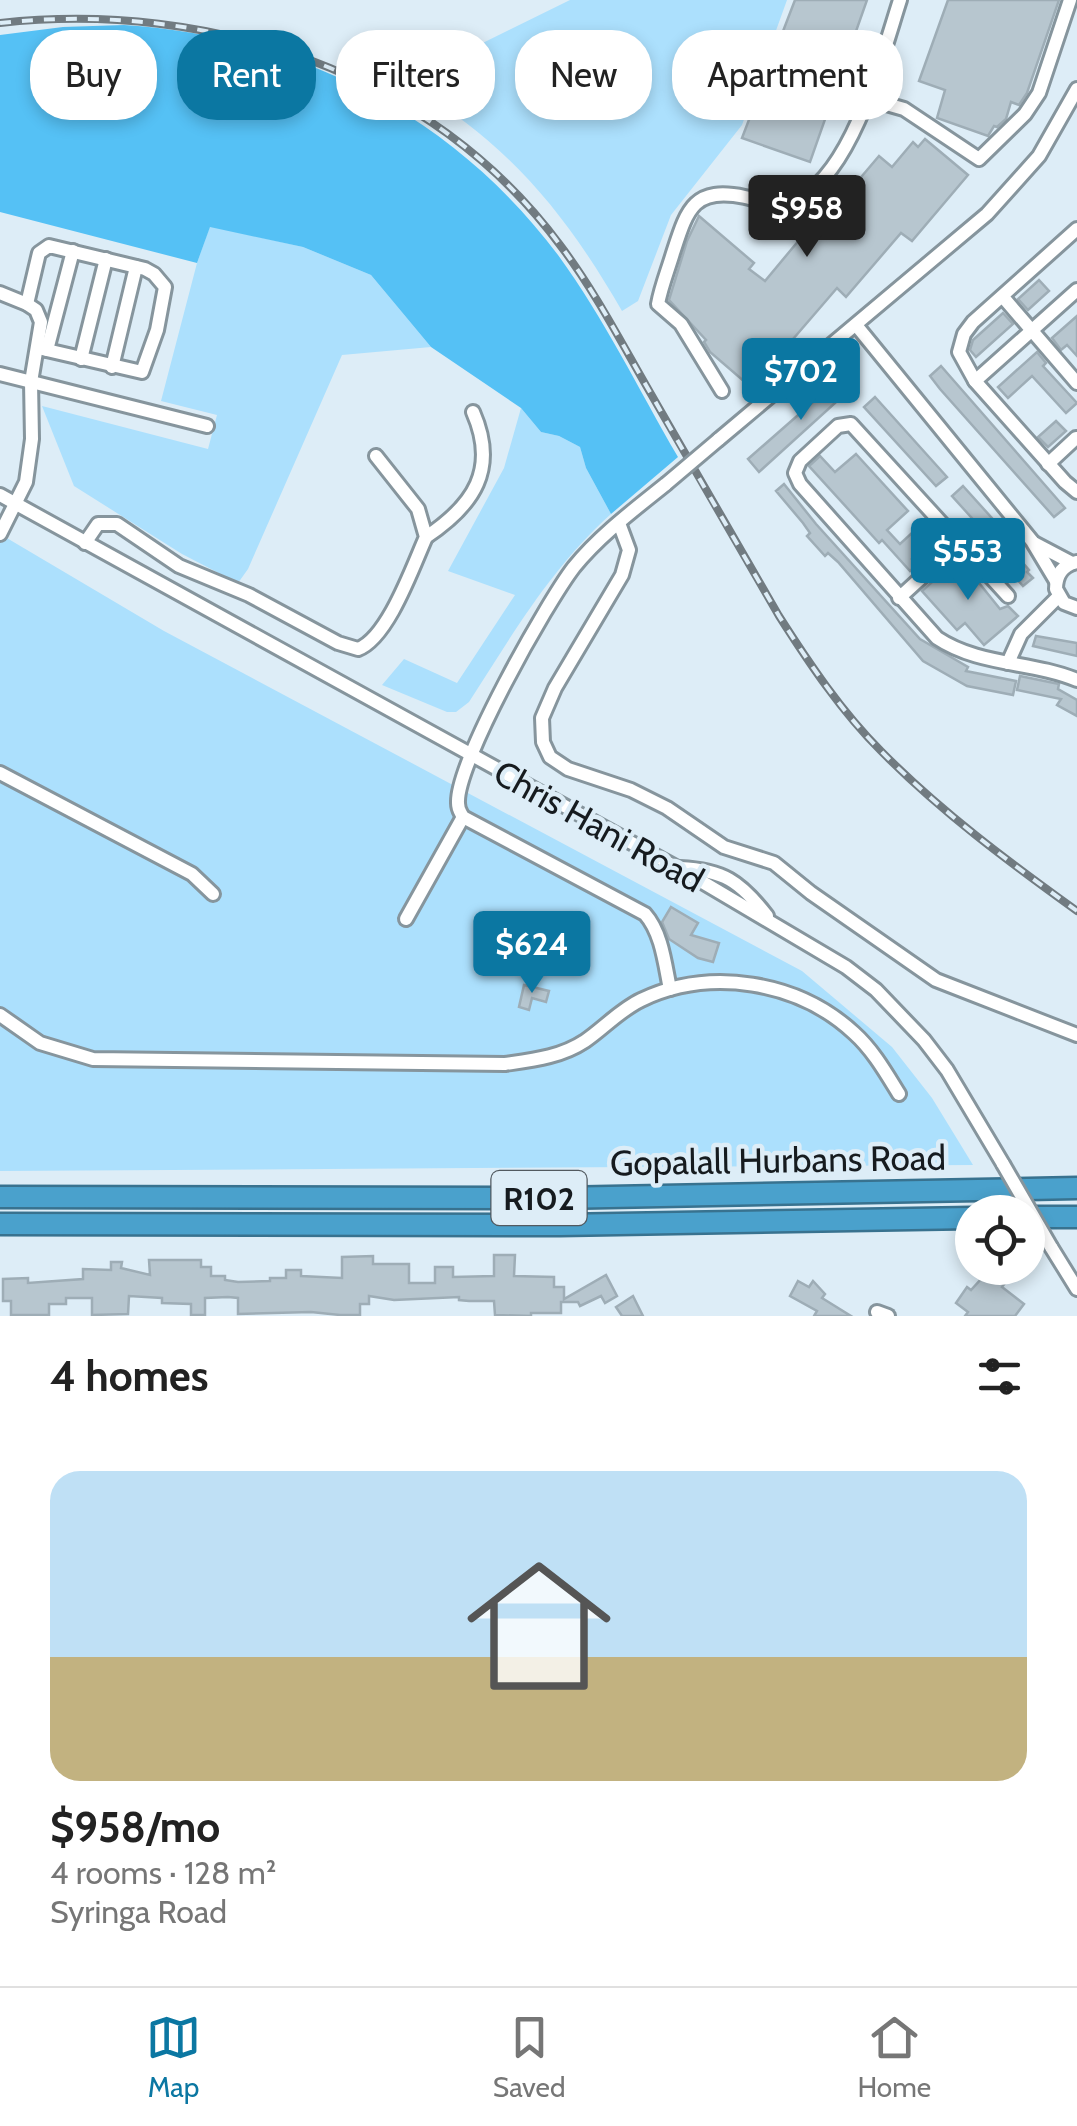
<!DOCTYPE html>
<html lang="en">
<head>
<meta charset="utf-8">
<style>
	:root { --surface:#fff; --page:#f6f6f6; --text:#222; --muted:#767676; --line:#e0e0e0; --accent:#0b77a2 }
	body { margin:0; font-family:Cabin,sans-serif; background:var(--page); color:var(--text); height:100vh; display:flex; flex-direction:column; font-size:38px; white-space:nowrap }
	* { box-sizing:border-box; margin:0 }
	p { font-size:32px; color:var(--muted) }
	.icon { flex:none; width:55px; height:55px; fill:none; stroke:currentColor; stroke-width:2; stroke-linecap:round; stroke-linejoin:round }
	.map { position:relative; height:1316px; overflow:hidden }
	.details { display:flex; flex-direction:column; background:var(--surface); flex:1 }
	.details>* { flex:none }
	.banner { position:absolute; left:30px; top:30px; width:1018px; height:90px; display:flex; gap:20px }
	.buttons { position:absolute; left:955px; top:1195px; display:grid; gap:20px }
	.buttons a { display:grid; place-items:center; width:90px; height:90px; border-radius:50%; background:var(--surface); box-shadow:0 5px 15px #0003; font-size:50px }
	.price { position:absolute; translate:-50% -85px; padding:0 22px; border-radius:10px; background:var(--accent); color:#fff; font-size:32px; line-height:65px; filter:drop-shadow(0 2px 5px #0008) }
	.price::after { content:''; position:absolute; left:50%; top:60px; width:30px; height:22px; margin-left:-15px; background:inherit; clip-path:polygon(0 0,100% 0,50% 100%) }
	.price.on { background:#222; color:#fff }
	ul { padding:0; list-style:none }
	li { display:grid; align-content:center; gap:20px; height:530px; padding:0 50px }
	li+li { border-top:2px solid var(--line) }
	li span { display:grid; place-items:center; height:310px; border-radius:30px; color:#555 }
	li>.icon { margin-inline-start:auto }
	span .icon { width:180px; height:180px; fill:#fffc; stroke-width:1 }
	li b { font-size:42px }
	h2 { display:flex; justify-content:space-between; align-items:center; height:120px; padding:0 50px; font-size:42px }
	.tag { padding:0 35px; border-radius:40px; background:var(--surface); box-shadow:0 5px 15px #0003; font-size:35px; line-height:90px }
	.tag.on { background:var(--accent); color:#fff }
	.tabs { display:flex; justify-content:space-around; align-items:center; height:140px; border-top:2px solid var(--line); background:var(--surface); font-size:28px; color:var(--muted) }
	.tabs a { display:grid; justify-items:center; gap:5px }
	.tabs .on { color:var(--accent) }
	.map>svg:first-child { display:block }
	.green { fill:#ace0fd }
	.forest { fill:#55c1f5 }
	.building { fill:#b7c6cf; stroke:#9eadb6; stroke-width:2.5 }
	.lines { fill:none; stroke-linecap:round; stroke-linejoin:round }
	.minor-casing { stroke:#86959d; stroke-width:18 }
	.highway-casing { stroke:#38728f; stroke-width:25 }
	.minor { stroke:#fff; stroke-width:12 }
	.highway { stroke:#4aa1cc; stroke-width:20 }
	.rail-casing { stroke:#717b81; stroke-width:8 }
	.rail { stroke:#ddedf7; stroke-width:4; stroke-dasharray:11; stroke-linecap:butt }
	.minor-bridge-casing { stroke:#86959d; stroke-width:18; stroke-linecap:butt }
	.minor-bridge { stroke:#fff; stroke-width:12 }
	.labels { text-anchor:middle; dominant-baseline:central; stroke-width:9; stroke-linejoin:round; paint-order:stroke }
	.shield { fill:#ddedf7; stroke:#525a60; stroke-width:2.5 }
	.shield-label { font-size:32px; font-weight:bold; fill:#161b1f }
	.street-label { font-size:35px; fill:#161b1f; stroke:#ddedf7 }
</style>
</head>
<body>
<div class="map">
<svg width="1077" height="1316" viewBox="0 0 1077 1316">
	<rect width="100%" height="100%" fill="#ddedf7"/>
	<g class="green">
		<path d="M 570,0 L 787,0 L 742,125 L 671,215 L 638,301 L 622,311 C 566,214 510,145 413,87 L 434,67 Z"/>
		<path d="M 210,226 L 303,247 L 371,275 L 431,347 L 342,355 L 248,569 L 238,583 L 182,554 L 74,486 L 42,406 L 208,449 L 217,415 L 161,401 L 197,263 Z"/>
		<path d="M 521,408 L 541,432 L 559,436 L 580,447 L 586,468 L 611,514 C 551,568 512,635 469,702 L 456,712 L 447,712 L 382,685 L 404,659 L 457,683 L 515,595 L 448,571 L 504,468 Z"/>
		<path d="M 0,534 L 164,631 L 802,971 L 892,1047 L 932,1098 L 973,1165 L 0,1171 Z"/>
	</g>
	<path class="forest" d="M 124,25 C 298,36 453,115 558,255 C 604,318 639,390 678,457 L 611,514 L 586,468 L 580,447 L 559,436 L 541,432 L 521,408 L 431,347 L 371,275 L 303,247 L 210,227 L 197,263 L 0,212 L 0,35 L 63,27 Z"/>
	<g class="building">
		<path d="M 795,0 L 867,0 L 810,162 L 742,138 Z"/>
		<path d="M 948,0 L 1059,0 L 1027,93 L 1019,105 L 1011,102 L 1006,119 L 997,127 L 994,126 L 988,136 L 937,118 L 945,90 L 919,81 Z"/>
		<path d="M 925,139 L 968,175 L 912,241 L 901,233 L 846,297 L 837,288 L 787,346 L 781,341 L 746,383 L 710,352 L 704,342 L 706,340 L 669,300 L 687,241 L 699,216 L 754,263 L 749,269 L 765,281 L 800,239 L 806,242 L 842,199 L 837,195 L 846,184 L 851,189 L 879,156 L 892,167 L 913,142 L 918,147 Z"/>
		<path d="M 1039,280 L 1049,291 L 1028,310 L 1018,299 Z"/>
		<path d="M 1003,313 L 1013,324 L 976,357 L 970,350 L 973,340 Z"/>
		<path d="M 1077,316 L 1077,356 L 1067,345 L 1061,350 L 1052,338 Z"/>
		<path d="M 1037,352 L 1046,363 L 1043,366 L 1077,403 L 1066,413 L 1032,376 L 1008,398 L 998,387 Z"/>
		<path d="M 941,366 L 1065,508 L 1054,517 L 940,389 L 930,376 Z"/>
		<path d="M 846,373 L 856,384 L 759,472 L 748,459 Z"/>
		<path d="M 875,397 L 947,477 L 936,486 L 864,407 Z"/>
		<path d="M 1056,421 L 1066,431 L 1048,447 L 1038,437 Z"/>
		<path d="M 856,454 L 908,511 L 887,530 L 900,544 L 914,531 L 918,536 L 930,525 L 939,535 L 912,559 L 918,564 L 910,571 L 882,540 L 879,543 L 809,466 L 820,456 L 835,472 Z"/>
		<path d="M 784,484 L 816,524 L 920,639 L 968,667 L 966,671 L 1016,681 L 1013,695 L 967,686 L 923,661 L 838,562 L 828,553 L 825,556 L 807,536 L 810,533 L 803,523 L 776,491 Z"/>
		<path d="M 963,486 L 1000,527 L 995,531 L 1029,570 L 1027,572 L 1033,578 L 1023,586 L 984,542 L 978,548 L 968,537 L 979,526 L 952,496 Z"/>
		<path d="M 959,558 L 1000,609 L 1008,606 L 1018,616 L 984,645 L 965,623 L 957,630 L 922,591 Z"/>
		<path d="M 1036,636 L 1077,643 L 1077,656 L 1033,646 Z"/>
		<path d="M 1020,676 L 1059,684 L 1058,689 L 1077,700 L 1077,716 L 1057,705 L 1061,699 L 1017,690 Z"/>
		<path d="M 671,907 L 698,923 L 691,935 L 719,943 L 713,962 L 698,958 L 669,939 L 662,922 Z"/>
		<path d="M 524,985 L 549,991 L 546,1002 L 532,998 L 529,1010 L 519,1007 Z"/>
		<path d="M 494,1255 L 515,1255 L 514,1276 L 554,1277 L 554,1287 L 564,1287 L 564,1299 L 606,1275 L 617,1296 L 605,1303 L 601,1296 L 580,1306 L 578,1302 L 561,1302 L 561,1313 L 531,1313 L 531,1316 L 495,1315 L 494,1301 L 469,1301 L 459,1300 L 459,1297 L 394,1300 L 369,1296 L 369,1304 L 360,1304 L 360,1315 L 340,1315 L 311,1312 L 238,1314 L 238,1298 L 228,1297 L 205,1298 L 205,1315 L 191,1315 L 191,1304 L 162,1303 L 162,1298 L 129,1296 L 128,1314 L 92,1315 L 92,1298 L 66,1298 L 66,1304 L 49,1304 L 49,1315 L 11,1315 L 11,1301 L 3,1301 L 3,1279 L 28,1278 L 28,1283 L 83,1279 L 83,1269 L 111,1270 L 111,1262 L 122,1262 L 121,1268 L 150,1275 L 149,1260 L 201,1260 L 201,1267 L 211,1267 L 211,1276 L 225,1276 L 225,1280 L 238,1282 L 270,1281 L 270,1278 L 286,1278 L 286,1270 L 301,1270 L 301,1276 L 342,1278 L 342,1257 L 373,1256 L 373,1264 L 409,1264 L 409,1283 L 435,1283 L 435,1267 L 453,1267 L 453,1277 L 494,1276 Z"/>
		<path d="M 996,1270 L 1008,1279 L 1002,1287 L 1024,1304 L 1015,1316 L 965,1316 L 968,1312 L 956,1303 L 967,1287 L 971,1290 L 983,1277 L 989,1281 Z"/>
		<path d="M 798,1281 L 809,1287 L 813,1281 L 825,1294 L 822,1298 L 851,1316 L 814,1316 L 817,1311 L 790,1296 Z"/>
		<path d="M 633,1296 L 643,1316 L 622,1316 L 616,1307 Z"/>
	</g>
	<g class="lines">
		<defs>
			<g id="minor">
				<path d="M 869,99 L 904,109 L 979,159 L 1025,114 L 1039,93 L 1070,0"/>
				<path d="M 1077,229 L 973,322 L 964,334 L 959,352 L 975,381 L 1065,482 L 1077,492"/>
				<path d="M 0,293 L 27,304 L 36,310 L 41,322 L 31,382 L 32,439 L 26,482 L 0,534"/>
				<path d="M 1003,297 L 1077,383"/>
				<path d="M 27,304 L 39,253 L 49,246 L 145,269 L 154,274 L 165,287 L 157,330 L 142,372 L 38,348"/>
				<path d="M 856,325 L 1032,541 L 1056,581"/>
				<path d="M 47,350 L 73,251"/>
				<path d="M 81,359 L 106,259"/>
				<path d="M 112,367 L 136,267"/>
				<path d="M 0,374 L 207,426"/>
				<path d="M 975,381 L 1077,290"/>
				<path d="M 722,391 L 681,324 L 658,304 C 661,287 668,270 673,253 C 687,210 693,186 745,197 C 766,202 783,209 803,196 C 855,164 882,56 900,0"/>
				<path d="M 718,440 L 987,214 L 1039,156 L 1077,89"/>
				<path d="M 1048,464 L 1076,438"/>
				<path d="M 666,484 C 635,509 600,535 574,567 C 547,602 456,763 458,803 C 458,810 460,811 463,817 L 645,914 C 662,933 665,965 670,989"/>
				<path d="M 0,495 L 699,880 L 846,967 L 876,990 L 924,1040 L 947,1070 L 1003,1164"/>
				<path d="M 619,523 L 629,550 L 622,575 L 555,688 L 542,718 L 543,742 L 550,757 L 568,769 L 631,790 L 667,808 L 724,847 L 774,863 L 811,893 L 936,980 L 1077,1035"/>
				<path d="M 426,537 C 474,505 498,469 473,412"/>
				<path d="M 85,543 L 98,524 L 117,524 L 179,566 L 249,595 L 338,643 L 358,649 C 388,638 413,566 426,537 L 418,509 L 376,456"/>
				<path d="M 1034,543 L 1072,563"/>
				<path d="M 1077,562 C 1062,565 1056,575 1056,589 L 1064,603 L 1077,608"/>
				<path d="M 1008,596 L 851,424 L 838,426 L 800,461 L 795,473 L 800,484 L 937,638 C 979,666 1031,661 1077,680"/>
				<path d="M 899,598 L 958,544"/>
				<path d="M 1008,663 L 1021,634 L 1058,597"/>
				<path d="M 0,773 L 192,874 L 213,894"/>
				<path d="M 680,868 C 723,870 740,881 767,916"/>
				<path d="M 406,919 L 463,817"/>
				<path d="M 0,1015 L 40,1043 L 93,1059 L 505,1064 C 533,1060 561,1057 585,1041 C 604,1028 620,1010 641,1000 C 710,967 798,981 854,1033 C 873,1050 886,1073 899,1094"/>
				<path d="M 1051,1247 L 1077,1289"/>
				<path d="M 877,1312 L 888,1316"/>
			</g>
			<g id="highway">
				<path d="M 0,1197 L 558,1198 L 1077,1188"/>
				<path d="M 1028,1217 L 1077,1217"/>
				<path d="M 0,1224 L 560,1225 L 972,1218"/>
			</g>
		</defs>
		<use href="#minor" class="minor-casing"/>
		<use href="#highway" class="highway-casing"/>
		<use href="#minor" class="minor"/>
		<use href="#highway" class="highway"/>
		<defs>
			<path id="rail" d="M 0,23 C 211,0 432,72 560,245 C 595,291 622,344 651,394 C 693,468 736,542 779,616 C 809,663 841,711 881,751 C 940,811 1009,862 1077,911"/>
		</defs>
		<use href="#rail" class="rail-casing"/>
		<use href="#rail" class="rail"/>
		<defs>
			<g id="minor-bridge">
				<path d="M 666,484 L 718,440"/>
				<path d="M 1003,1164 L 1051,1247"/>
			</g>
		</defs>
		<use href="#minor-bridge" class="minor-bridge-casing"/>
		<use href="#minor-bridge" class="minor-bridge"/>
	</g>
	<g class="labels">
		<rect class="shield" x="491.5" y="1171" width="95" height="54" rx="8"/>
		<g class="shield-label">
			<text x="539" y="1198">R102</text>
		</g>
		<g class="street-label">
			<text transform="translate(599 826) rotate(29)">Chris Hani Road</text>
			<text transform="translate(778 1160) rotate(-1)">Gopalall Hurbans Road</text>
		</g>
	</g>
</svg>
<div class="buttons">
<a><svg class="icon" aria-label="locate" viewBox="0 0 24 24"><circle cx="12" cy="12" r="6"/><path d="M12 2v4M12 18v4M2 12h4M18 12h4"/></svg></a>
</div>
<b class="price on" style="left:807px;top:260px">$958</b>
<b class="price" style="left:801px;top:423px">$702</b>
<b class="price" style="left:968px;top:603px">$553</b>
<b class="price" style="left:532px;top:996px">$624</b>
<div class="banner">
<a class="tag">Buy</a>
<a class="tag on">Rent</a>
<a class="tag">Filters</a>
<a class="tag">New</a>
<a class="tag">Apartment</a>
</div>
</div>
<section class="details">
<h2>4 homes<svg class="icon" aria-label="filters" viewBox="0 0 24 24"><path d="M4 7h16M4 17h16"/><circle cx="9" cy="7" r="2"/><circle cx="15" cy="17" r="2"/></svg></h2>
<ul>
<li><span style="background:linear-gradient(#bfe0f5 60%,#c2b280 0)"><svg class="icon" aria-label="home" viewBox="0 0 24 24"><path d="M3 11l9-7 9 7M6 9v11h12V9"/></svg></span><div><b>$958/mo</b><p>4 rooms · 128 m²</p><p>Syringa Road</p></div></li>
</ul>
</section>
<nav class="tabs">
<a class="on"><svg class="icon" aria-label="map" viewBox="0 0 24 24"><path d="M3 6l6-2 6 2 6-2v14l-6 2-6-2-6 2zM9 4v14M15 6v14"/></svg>Map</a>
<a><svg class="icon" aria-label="saved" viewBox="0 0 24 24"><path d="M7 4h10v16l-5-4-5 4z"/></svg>Saved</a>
<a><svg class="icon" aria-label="home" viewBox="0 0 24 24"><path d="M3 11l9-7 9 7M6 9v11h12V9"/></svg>Home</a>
</nav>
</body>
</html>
